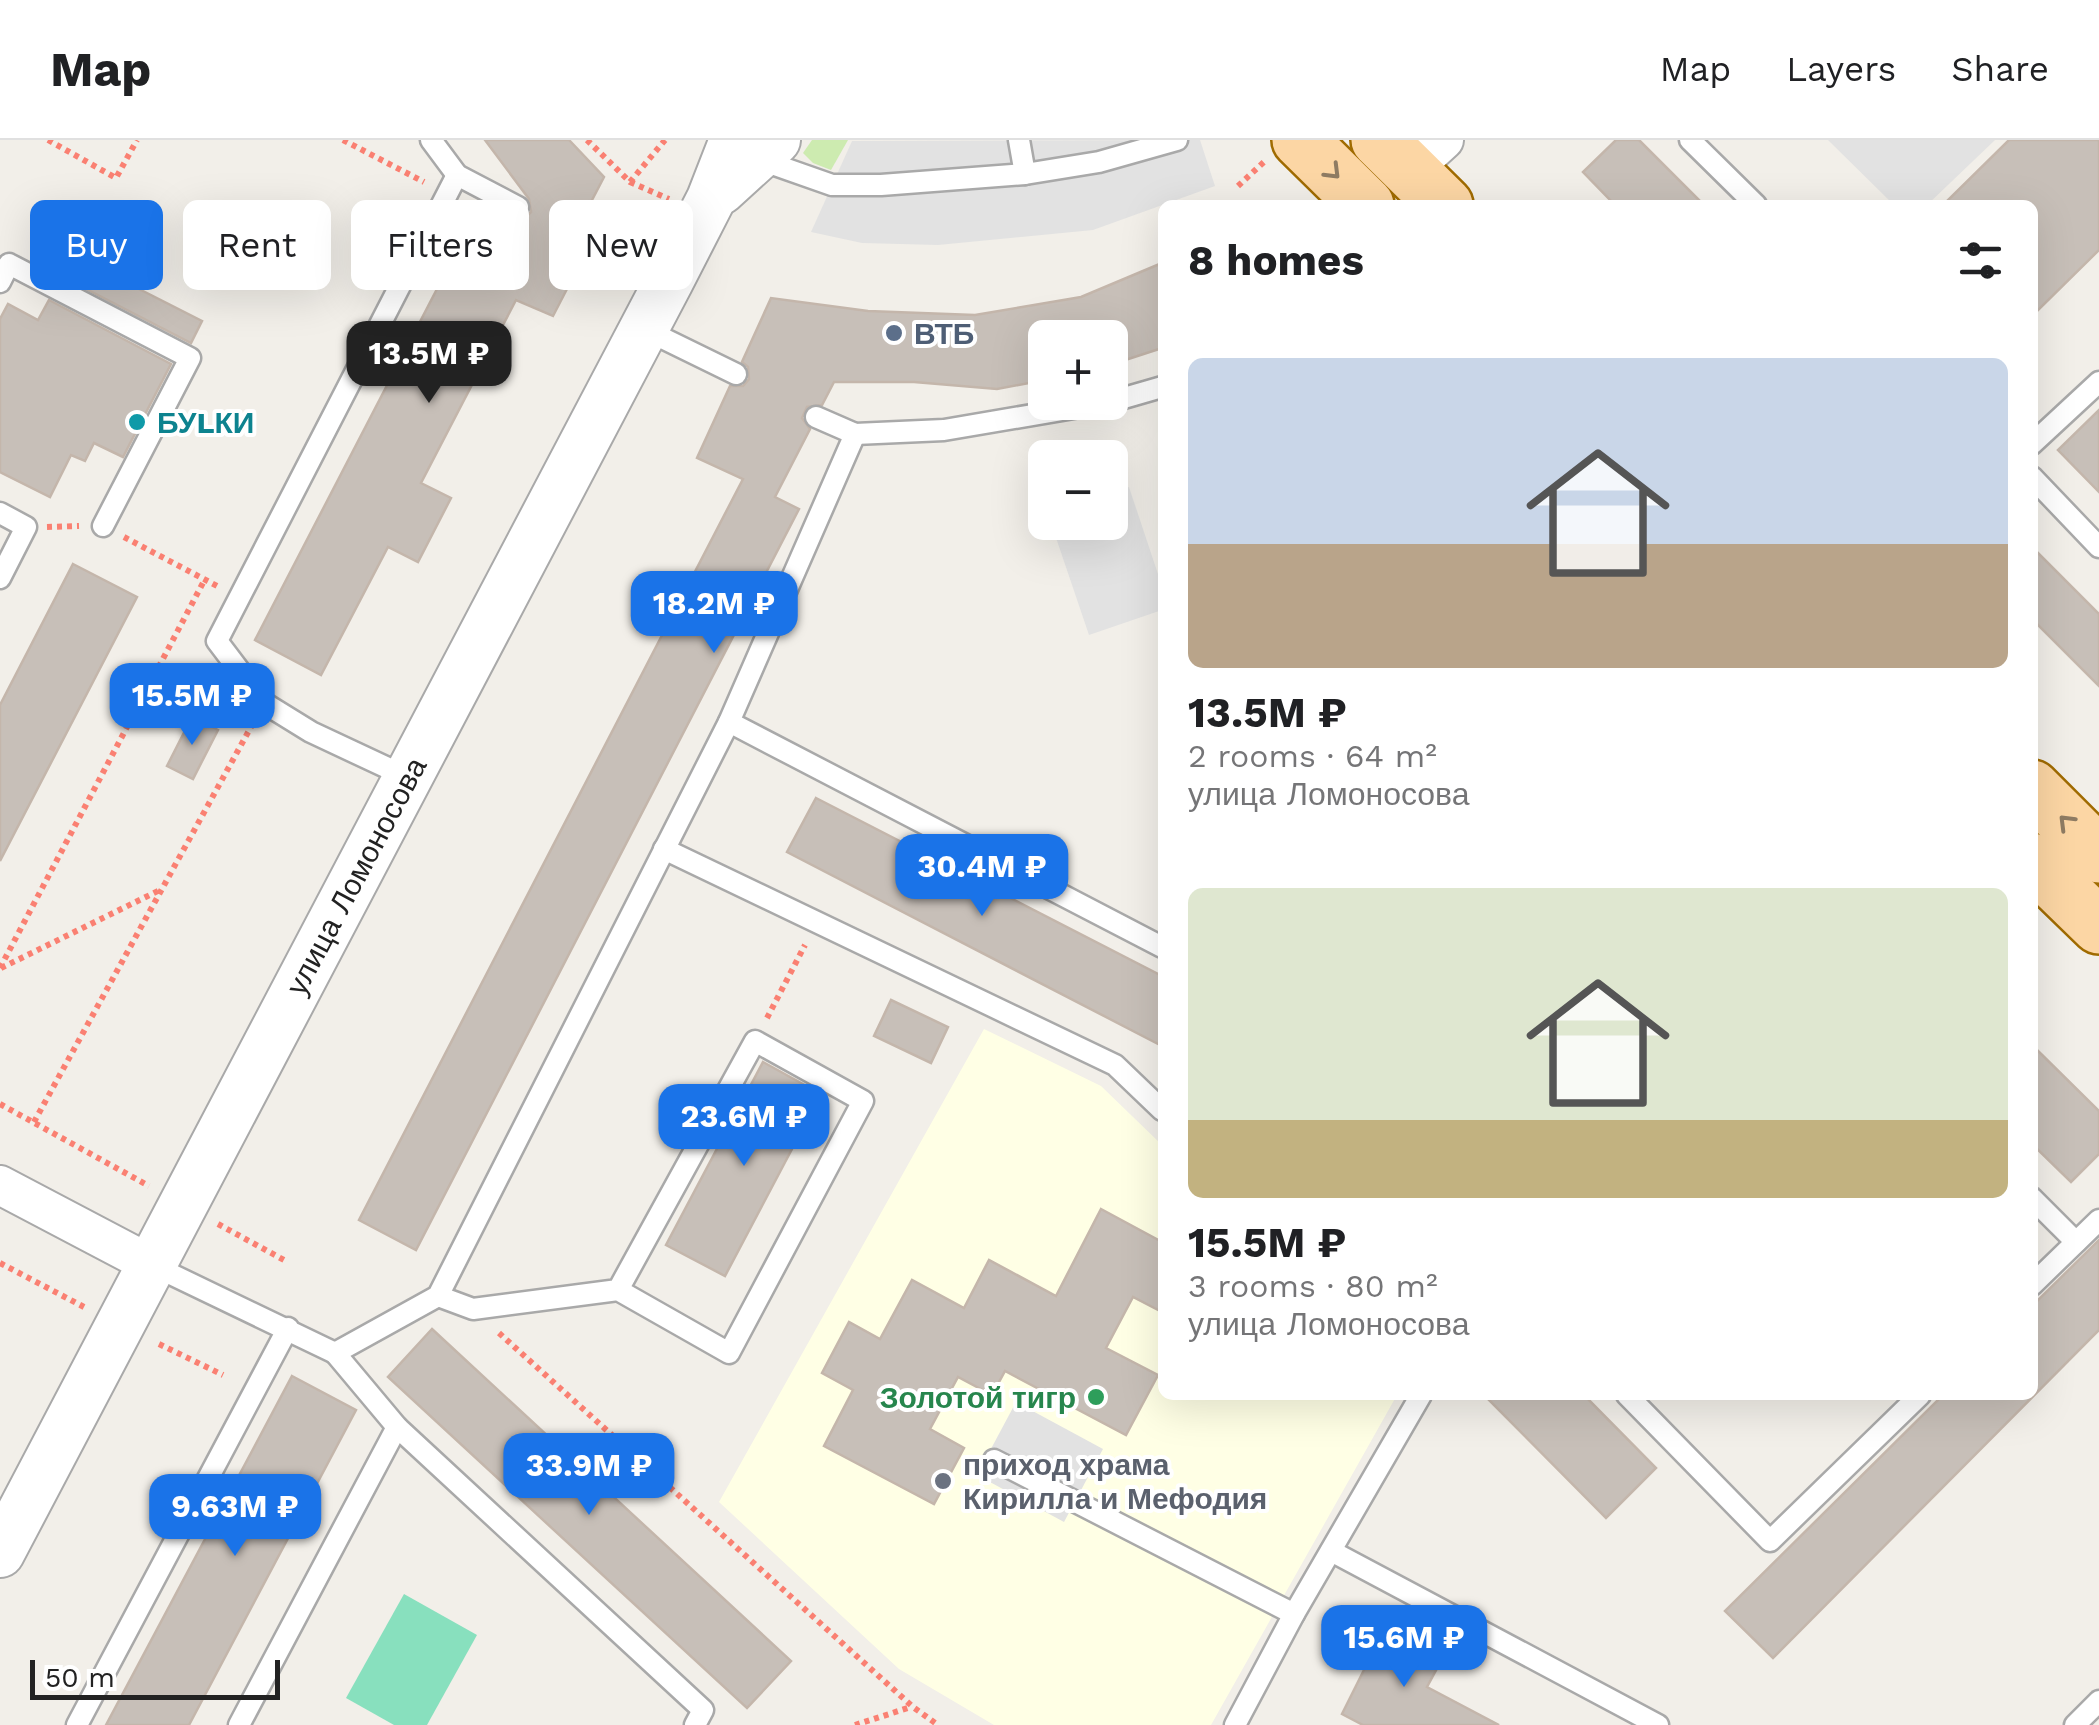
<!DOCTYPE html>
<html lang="en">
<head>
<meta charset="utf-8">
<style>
	:root { --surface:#fff; --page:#f2f2f2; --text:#202124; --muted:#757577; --line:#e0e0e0; --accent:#1a73e8 }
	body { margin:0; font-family:"Work Sans",sans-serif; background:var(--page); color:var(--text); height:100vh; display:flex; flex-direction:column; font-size:38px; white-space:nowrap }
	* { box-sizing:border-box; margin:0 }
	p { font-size:32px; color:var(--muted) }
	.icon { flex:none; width:55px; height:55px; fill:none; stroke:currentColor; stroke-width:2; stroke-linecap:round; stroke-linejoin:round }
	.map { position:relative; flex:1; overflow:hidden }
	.details { position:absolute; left:1158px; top:60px; width:880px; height:1200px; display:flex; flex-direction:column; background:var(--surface); border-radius:15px; box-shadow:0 10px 40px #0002 }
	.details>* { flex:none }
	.guide { position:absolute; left:30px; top:60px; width:950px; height:90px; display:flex; gap:20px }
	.fabs { position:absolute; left:1028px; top:180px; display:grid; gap:20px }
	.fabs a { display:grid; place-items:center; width:100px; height:100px; border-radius:15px; background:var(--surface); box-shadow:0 10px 40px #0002; font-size:50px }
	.scale { position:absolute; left:30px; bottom:25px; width:250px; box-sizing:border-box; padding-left:10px; border:5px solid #222; border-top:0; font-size:28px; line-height:35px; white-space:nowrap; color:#222; -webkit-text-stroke:8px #fff; paint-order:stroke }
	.price { position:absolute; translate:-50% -85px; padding:0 22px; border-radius:20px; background:var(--accent); color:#fff; font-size:32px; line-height:65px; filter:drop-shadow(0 2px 5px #0008) }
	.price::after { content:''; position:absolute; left:50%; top:60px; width:30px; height:22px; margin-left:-15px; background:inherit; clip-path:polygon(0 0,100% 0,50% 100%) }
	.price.on { background:#222; color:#fff }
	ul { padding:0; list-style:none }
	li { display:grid; align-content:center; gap:20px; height:530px; padding:0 30px }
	li span { display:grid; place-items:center; height:310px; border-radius:15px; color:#555 }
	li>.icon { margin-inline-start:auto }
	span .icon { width:180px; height:180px; fill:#fffc; stroke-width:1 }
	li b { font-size:42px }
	h2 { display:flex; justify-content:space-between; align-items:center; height:120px; padding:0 30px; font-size:42px }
	.pill { padding:0 35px; border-radius:15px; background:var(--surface); box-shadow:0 10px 40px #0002; font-size:35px; line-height:90px }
	.pill.on { background:var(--accent); color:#fff }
	header { display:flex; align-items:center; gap:60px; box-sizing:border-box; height:140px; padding:0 50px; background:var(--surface); border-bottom:2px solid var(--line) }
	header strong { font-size:48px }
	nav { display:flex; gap:55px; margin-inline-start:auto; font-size:35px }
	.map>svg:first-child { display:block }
	.education { fill:#ffffe5 }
	.grass { fill:#cdebb0 }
	.pitch { fill:#88e0be }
	.parking { fill:#e2e2e2 }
	.building { fill:#c7bfb8; stroke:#c4b6ab; stroke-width:2.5 }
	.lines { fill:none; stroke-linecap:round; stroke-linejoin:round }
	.service-casing { stroke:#a9a9a9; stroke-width:25 }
	.minor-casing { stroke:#a9a9a9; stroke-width:42 }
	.tertiary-casing { stroke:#a9a9a9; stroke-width:52 }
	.primary-casing { stroke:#a06b00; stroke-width:60 }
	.path { stroke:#fa8072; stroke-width:6; stroke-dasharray:5 5; stroke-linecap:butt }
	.service { stroke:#fff; stroke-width:20 }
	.minor { stroke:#fff; stroke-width:38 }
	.tertiary { stroke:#fff; stroke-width:48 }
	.primary { stroke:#fcd6a4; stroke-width:55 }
	.oneway { stroke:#8f7c63 }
	.service-dot { fill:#5c6f8a; stroke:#fff; stroke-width:4 }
	.culture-dot { fill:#0f9aa8; stroke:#fff; stroke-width:4 }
	.leisure-dot { fill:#2e9e5b; stroke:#fff; stroke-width:4 }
	.worship-dot { fill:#6b7280; stroke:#fff; stroke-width:4 }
	.labels { text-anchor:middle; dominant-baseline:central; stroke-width:8; stroke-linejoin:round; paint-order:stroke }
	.service-label { font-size:30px; font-weight:bold; fill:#4e5e75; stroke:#fff; text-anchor:start }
	.culture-label { font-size:30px; font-weight:bold; fill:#0d838f; stroke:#fff; text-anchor:start }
	.street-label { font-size:30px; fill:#222; stroke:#fff }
	.leisure-label { font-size:30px; font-weight:bold; fill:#27864d; stroke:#fff; text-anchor:end }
	.worship-label { font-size:30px; font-weight:bold; fill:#5b616d; stroke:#fff; text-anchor:start }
</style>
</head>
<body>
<header>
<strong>Map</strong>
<nav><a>Map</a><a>Layers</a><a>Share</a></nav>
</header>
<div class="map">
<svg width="2099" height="1585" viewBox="0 0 2099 1585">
	<rect width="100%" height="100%" fill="#f2efe9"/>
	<path class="education" d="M 984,889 L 1101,946 L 1162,1005 L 1162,1255 L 1397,1255 L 1211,1585 L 994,1585 L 899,1529 L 719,1362 Z"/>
	<path class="grass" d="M 812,0 L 848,0 L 831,30 L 813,23 L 803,13 Z"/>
	<path class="pitch" d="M 404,1454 L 477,1495 L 427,1585 L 394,1585 L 346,1558 Z"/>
	<g class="parking">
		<path d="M 1200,0 L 1215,46 L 1093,90 L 938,105 L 862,103 L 811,92 L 852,1 Z"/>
		<path d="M 1828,0 L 1995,0 L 1927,65 L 1894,65 Z"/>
		<path d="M 1129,347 L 1162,446 L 1162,470 L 1089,495 L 1051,383 L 1110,382 L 1110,354 Z"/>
		<path d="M 1016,1262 L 1103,1309 L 1064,1382 L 977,1335 Z"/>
	</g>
	<g class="building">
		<path d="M 485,0 L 569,0 L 604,37 L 579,85 L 566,85 L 560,92 L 561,104 L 567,109 L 565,113 L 582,120 L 553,176 L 516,160 L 421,343 L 451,358 L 418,422 L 388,407 L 321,535 L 255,500 L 451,122 L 480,138 L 511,79 L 524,79 L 531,72 L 529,59 Z"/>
		<path d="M 1616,0 L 1639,0 L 1704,65 L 1615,65 L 1583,32 Z"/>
		<path d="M 2009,0 L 2099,0 L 2099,110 L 2032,176 L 2032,65 L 1943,65 Z"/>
		<path d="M 72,115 L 202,181 L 191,203 L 61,136 Z"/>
		<path d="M 1162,123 L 1162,208 L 1110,225 L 1110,198 L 1045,198 L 1045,240 L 997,249 L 914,242 L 834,242 L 822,265 L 807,267 L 802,278 L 810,289 L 775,357 L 799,369 L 416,1110 L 359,1080 L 743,339 L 697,318 L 730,246 L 743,246 L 749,239 L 748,227 L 742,222 L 771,158 L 868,171 L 975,175 L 1081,157 Z"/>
		<path d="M 49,160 L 171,224 L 123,317 L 94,303 L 85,321 L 71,315 L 50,357 L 0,332 L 0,179 L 8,164 L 38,180 Z"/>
		<path d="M 2099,270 L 2099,352 L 2058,310 Z"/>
		<path d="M 2032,407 L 2099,474 L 2099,546 L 2032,479 Z"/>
		<path d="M 73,424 L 137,457 L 0,721 L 0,565 Z"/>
		<path d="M 192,577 L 218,590 L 193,639 L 167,626 Z"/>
		<path d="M 816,658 L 1162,836 L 1162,906 L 787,712 Z"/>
		<path d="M 891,860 L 948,887 L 931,923 L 874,896 Z"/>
		<path d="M 2032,905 L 2099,971 L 2099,1014 L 2071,1042 L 2032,1004 Z"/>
		<path d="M 763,922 L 821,954 L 725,1136 L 666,1105 Z"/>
		<path d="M 1101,1069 L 1162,1102 L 1162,1172 L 1133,1157 L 1106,1208 L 1158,1235 L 1126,1295 L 1005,1231 L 992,1255 L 958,1237 L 930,1289 L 964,1308 L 934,1364 L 824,1306 L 853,1250 L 822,1233 L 849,1182 L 880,1199 L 912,1140 L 964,1168 L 989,1120 L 1056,1156 Z"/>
		<path d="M 2099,1100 L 2099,1190 L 1773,1518 L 1725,1471 L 1943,1255 L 2032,1255 L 2032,1166 Z"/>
		<path d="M 432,1189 L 791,1521 L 747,1568 L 388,1237 Z"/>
		<path d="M 292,1236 L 356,1270 L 189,1585 L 106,1585 Z"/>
		<path d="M 1484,1255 L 1584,1255 L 1656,1328 L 1606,1378 Z"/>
		<path d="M 1384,1490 L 1441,1521 L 1427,1547 L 1499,1585 L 1363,1585 L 1342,1574 Z"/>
	</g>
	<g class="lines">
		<defs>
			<g id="service">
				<path d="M 431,0 L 457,35 L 518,67"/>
				<path d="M 1019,0 L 1025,34"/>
				<path d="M 1690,0 L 1756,65"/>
				<path d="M 755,18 L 832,45 L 881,45 L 1025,34 L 1099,22 L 1177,0"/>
				<path d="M 573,97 L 669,141"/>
				<path d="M 0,142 L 9,124 L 190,218 L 103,386"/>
				<path d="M 644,189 L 736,234"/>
				<path d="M 1110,262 L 1162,247"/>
				<path d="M 816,277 L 855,294 L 944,290 L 1109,262"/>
				<path d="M 2032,304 L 2099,242"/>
				<path d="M 2032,337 L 2099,407"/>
				<path d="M 0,373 L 26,387 L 0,438"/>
				<path d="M 729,582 L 1162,807"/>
				<path d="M 407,637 L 311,592 L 264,563 L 217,501 L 457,35"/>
				<path d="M 664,709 L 1115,925 L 1162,970"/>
				<path d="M 2032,1058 L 2076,1102"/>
				<path d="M 152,1125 L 335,1213 L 438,1156 L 729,582 L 855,294"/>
				<path d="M 2032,1145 L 2099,1080"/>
				<path d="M 438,1156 L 473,1169 L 618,1150 L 755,901 L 863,961 L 729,1213 L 618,1150"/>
				<path d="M 335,1213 L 397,1287 L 703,1570 L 695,1585"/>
				<path d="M 1627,1255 L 1770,1401 L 1920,1255"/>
				<path d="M 994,1320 L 1294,1474"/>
				<path d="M 1331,1411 L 1658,1585"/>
				<path d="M 77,1585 L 288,1188"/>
				<path d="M 239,1585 L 397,1287"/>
				<path d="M 1235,1585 L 1294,1474 L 1421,1255"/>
				<path d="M 2075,1585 L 2099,1561"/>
			</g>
			<g id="minor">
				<path d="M 1410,31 L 1444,0"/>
				<path d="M 0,1045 L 152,1125"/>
			</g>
			<g id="tertiary">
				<path d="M 721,50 L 776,0"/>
				<path d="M 0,1413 L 669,141 L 711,59 L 734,0"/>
			</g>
			<g id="primary">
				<path d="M 1300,0 L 1366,65"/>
				<path d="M 1379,0 L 1445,65"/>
				<path d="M 2032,648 L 2099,715"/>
				<path d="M 2032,721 L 2099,786"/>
			</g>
		</defs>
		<use href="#service" class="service-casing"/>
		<use href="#minor" class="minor-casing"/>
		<use href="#tertiary" class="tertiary-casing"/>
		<use href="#primary" class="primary-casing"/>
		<g class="path">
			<path d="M 48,0 L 116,38 L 137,0"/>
			<path d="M 343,0 L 424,42"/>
			<path d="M 587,0 L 630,42 L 669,59"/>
			<path d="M 630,42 L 665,0"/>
			<path d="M 1238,46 L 1266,20"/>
			<path d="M 47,387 L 79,386"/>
			<path d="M 124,397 L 219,447"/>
			<path d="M 0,828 L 205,439"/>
			<path d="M 1,828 L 160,750"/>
			<path d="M 767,878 L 805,805"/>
			<path d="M 0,964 L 149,1046"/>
			<path d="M 34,982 L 252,585"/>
			<path d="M 218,1084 L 284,1120"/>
			<path d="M 0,1123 L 84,1167"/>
			<path d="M 499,1193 L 913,1567 L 938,1585"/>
			<path d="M 159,1204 L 223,1235"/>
			<path d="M 855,1585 L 911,1567"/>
		</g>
		<use href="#service" class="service"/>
		<use href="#minor" class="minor"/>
		<use href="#tertiary" class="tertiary"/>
		<use href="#primary" class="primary"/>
	</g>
	<defs><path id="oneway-chevron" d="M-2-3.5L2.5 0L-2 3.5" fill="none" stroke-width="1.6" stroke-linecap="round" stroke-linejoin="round" transform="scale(2.5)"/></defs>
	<g class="oneway">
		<use href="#oneway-chevron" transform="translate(1333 32) rotate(45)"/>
		<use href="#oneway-chevron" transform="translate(2066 682) rotate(-135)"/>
	</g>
	<circle class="service-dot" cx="894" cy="193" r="10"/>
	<circle class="culture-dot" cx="137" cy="282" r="10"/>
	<circle class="leisure-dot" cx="1096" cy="1257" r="10"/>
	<circle class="worship-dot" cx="943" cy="1341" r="10"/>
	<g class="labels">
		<g class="service-label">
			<text x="914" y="193">ВТБ</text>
		</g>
		<g class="culture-label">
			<text x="157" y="282">БУLКИ</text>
		</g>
		<g class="street-label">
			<text transform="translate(356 736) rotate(-62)">улица Ломоносова</text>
		</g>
		<g class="leisure-label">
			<text x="1076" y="1257">Золотой тигр</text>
		</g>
		<g class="worship-label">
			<text x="963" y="1324">приход храма<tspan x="963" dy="34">Кирилла и Мефодия</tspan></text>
		</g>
	</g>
</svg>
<div class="fabs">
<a>+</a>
<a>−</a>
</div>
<div class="scale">50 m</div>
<b class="price on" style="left:429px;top:266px">13.5M ₽</b>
<b class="price" style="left:714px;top:516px">18.2M ₽</b>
<b class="price" style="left:192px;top:608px">15.5M ₽</b>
<b class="price" style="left:982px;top:779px">30.4M ₽</b>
<b class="price" style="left:744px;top:1029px">23.6M ₽</b>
<b class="price" style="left:589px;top:1378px">33.9M ₽</b>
<b class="price" style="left:235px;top:1419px">9.63M ₽</b>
<b class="price" style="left:1404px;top:1550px">15.6M ₽</b>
<div class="guide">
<a class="pill on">Buy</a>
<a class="pill">Rent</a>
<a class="pill">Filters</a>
<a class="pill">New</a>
</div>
<section class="details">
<h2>8 homes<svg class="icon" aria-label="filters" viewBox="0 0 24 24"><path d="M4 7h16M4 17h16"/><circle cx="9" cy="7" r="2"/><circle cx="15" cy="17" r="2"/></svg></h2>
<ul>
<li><span style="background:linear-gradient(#c9d6e8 60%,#b9a48a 0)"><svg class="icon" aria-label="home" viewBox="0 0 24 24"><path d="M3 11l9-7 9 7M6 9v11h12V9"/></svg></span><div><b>13.5M ₽</b><p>2 rooms · 64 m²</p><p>улица Ломоносова</p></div></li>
<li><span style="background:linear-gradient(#dfe7d0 75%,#c2b280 0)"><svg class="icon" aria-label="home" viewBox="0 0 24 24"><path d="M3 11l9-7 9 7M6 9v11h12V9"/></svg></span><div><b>15.5M ₽</b><p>3 rooms · 80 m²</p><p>улица Ломоносова</p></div></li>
</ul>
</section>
</div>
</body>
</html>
